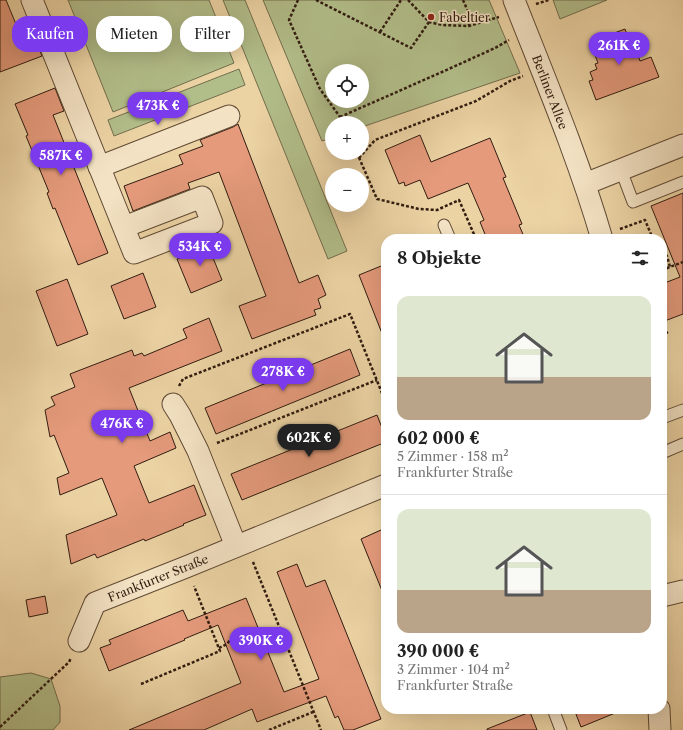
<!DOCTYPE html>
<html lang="de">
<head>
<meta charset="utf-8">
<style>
	:root { --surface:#fff; --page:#f2f2f2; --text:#222; --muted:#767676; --line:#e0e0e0; --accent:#7c3aed }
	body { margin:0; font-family:"Libre Caslon Text",serif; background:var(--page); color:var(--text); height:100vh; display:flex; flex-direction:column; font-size:15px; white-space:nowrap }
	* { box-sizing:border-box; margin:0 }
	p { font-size:13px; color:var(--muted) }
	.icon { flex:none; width:22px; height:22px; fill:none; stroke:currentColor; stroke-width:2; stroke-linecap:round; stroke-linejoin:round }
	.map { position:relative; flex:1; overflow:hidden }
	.sheet { position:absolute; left:381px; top:234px; width:286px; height:480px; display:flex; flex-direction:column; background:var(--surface); border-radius:16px; box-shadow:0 4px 16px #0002 }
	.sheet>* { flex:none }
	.hud { position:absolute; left:12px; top:16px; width:309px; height:36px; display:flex; gap:8px }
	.controls { position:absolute; left:325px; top:64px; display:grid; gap:8px }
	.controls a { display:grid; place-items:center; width:44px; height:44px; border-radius:50%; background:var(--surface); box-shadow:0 4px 16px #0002; font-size:20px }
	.price { position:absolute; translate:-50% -34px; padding:0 9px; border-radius:14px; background:var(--accent); color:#fff; font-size:13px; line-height:26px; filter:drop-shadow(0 1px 2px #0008) }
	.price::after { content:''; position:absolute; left:50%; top:24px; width:12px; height:9px; margin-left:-6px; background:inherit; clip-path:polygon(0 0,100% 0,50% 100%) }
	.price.current { background:#222; color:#fff }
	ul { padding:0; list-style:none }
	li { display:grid; align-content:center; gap:8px; height:212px; padding:0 16px }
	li+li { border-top:1px solid var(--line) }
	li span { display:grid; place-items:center; height:124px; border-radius:12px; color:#555 }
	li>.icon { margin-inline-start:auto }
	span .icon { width:72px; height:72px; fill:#fffc; stroke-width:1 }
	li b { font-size:17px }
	h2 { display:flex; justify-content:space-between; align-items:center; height:48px; padding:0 16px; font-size:17px }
	.pill { padding:0 14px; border-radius:16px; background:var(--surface); box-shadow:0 4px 16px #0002; font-size:14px; line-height:36px }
	.pill.current { background:var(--accent); color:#fff }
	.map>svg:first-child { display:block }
	.green { fill:#b2be8a; stroke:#726d4d; fill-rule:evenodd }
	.building { fill:#e49a7b; stroke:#311c10 }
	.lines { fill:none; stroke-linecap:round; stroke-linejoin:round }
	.lane-casing { stroke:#604a35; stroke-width:13 }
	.street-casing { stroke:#604a35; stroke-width:23 }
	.path { stroke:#311c10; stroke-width:2.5; stroke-dasharray:3 2; stroke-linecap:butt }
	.lane { stroke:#f3e2c4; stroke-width:11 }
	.street { stroke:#f3e2c4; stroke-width:21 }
	.poi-dot { fill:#8f2418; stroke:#f3e2c4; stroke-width:1.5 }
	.labels { text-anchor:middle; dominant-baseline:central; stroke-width:3; stroke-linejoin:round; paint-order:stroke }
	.poi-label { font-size:12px; fill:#311c10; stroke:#f3e2c4; text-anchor:start }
	.street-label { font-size:12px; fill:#311c10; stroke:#f3e2c4 }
</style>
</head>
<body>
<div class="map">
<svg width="683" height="730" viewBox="0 0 683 730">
	<rect width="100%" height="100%" fill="#ecd3a4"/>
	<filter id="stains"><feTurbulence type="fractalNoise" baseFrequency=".005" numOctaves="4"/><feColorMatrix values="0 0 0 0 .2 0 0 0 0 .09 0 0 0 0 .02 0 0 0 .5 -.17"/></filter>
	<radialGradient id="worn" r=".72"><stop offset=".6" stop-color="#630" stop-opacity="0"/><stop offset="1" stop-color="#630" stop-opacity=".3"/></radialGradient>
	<g class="green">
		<path d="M 68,0 L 209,0 L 234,63 L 113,112 Z"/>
		<path d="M 223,0 L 245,0 L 347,251 L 328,259 Z"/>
		<path d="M 263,0 L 489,0 L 520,73 L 362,127 L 362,123 L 332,123 L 332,138 L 322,141 ZM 332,71 L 362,71 L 362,101 L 332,101 Z"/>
		<path d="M 553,0 L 607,0 L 560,19 Z"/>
		<path d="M 239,69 L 245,85 L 114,136 L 108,120 Z"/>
		<path d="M 31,673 L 51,679 L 60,706 L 60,722 L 53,730 L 0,730 L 0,677 Z"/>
	</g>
	<g class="building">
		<path d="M 0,0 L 6,0 L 25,46 L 36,41 L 42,56 L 0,72 Z"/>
		<path d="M 625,29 L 632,48 L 635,47 L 640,61 L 651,57 L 659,77 L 596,100 L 589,81 L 593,80 L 590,72 L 597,69 L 595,64 L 598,63 L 590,42 Z"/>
		<path d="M 55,88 L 64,111 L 53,115 L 108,253 L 78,265 L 55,208 L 53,209 L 47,193 L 49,192 L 26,136 L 28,135 L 15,104 Z"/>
		<path d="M 238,124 L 299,283 L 318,275 L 326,295 L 318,299 L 321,308 L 314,310 L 316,315 L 252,339 L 239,306 L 266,296 L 219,172 L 188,183 L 190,189 L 133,211 L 124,186 L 183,164 L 179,155 L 203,146 L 200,140 L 233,127 Z"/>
		<path d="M 420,135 L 431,162 L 490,138 L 506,177 L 503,178 L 522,224 L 519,225 L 525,239 L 487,239 L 480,222 L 484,220 L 468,183 L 428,199 L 420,180 L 405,186 L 404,182 L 399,184 L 385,150 Z"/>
		<path d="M 683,193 L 683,314 L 662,322 L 662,284 L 680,277 L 651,206 Z"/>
		<path d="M 205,238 L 222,280 L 191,293 L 177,259 L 194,253 L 190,244 Z"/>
		<path d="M 386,264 L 386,341 L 385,341 L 359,275 Z"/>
		<path d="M 143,273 L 156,307 L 124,319 L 111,286 Z"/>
		<path d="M 67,279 L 88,334 L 57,346 L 36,291 Z"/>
		<path d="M 209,318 L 222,351 L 129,388 L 150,441 L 170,432 L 176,448 L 134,466 L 149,503 L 194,485 L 206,515 L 183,524 L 184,525 L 145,541 L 144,539 L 97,558 L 95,554 L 71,564 L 66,535 L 117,515 L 102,478 L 60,495 L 57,478 L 69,473 L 54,435 L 50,437 L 45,410 L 55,405 L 51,397 L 75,387 L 70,374 L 132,350 L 134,356 L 142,353 L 144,356 L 187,338 L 183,329 Z"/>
		<path d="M 350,349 L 360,375 L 216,434 L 205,408 Z"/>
		<path d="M 377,415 L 386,438 L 386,442 L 242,500 L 231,474 Z"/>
		<path d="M 381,530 L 386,542 L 385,598 L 361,539 Z"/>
		<path d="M 297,564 L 306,587 L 325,580 L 381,719 L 353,730 L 344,730 L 338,716 L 335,718 L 326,696 L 257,722 L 252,709 L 204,730 L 129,730 L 241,683 L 218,625 L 184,639 L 185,640 L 109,671 L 100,648 L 111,644 L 109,640 L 183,610 L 188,621 L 246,598 L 284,692 L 319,679 L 277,572 Z"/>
		<path d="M 45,596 L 48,613 L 29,617 L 26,600 Z"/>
		<path d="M 574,709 L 625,709 L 581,727 Z"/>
		<path d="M 530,712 L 537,730 L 487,730 L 487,729 Z"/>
	</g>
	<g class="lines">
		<defs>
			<g id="lane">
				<path d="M 621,170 L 633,202 L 683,182"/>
				<path d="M 444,225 L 450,239"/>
				<path d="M 662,418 L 683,410"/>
				<path d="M 662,453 L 683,444"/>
				<path d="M 553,709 L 561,730"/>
			</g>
			<g id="street">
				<path d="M 32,0 L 134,253 L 212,223 L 202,197 L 124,227"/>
				<path d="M 514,0 C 545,79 578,157 602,239"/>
				<path d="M 99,167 L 229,116"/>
				<path d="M 585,184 L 683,145"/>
				<path d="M 173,404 L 180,415 L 198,451 L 236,546"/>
				<path d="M 662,596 L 683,591"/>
				<path d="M 79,641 L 95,603 L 186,567 L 386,485"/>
				<path d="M 659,709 L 660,730"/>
			</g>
		</defs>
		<use href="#lane" class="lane-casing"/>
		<use href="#street" class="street-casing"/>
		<g class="path">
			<path d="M 298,0 L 289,20 L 320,89 L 340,117 L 343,123"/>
			<path d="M 316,0 L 411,48 L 429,22"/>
			<path d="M 408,0 L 429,22 L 442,25 L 469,26 L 499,17"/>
			<path d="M 463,0 L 469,14 L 469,26"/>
			<path d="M 536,4 L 549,0"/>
			<path d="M 380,32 L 401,0"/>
			<path d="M 340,117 L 442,72 L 495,48 L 509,40"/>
			<path d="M 357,153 L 377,199 L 419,209 L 437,210 L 459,200 L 476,239"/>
			<path d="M 359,158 L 375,140 L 476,101 L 510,81 L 523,76"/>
			<path d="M 620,229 L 645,220 L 653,239"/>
			<path d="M 662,251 L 667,256 L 670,267"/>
			<path d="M 662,270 L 683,262"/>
			<path d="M 662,335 L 668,332"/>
			<path d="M 179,386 L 183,379 L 350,314 L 386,403"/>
			<path d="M 217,443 L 377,380"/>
			<path d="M 253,562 L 321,730"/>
			<path d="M 219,648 L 227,644 L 230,640"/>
			<path d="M 141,684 L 220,651 L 194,586"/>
			<path d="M 0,727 L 69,662 L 71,658"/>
			<path d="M 269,730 L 313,712"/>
		</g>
		<use href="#lane" class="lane"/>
		<use href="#street" class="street"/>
	</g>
	<circle class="poi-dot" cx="431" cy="17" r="4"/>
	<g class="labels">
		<g class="poi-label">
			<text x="439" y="17">Fabeltier</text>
		</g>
		<g class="street-label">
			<text transform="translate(550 92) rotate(69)">Berliner Allee</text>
			<text transform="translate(158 578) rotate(-22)">Frankfurter Straße</text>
		</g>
	</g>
	<rect width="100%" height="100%" filter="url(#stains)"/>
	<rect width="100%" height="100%" fill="url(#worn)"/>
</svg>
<div class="controls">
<a><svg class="icon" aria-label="locate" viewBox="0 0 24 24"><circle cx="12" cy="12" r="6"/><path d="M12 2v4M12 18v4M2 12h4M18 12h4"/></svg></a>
<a>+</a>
<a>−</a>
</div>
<b class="price" style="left:619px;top:66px">261K €</b>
<b class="price" style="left:158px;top:126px">473K €</b>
<b class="price" style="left:61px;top:176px">587K €</b>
<b class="price" style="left:200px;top:267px">534K €</b>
<b class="price" style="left:283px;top:392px">278K €</b>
<b class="price" style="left:122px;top:444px">476K €</b>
<b class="price current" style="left:309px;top:458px">602K €</b>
<b class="price" style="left:261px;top:661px">390K €</b>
<div class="hud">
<a class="pill current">Kaufen</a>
<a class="pill">Mieten</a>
<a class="pill">Filter</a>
</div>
<section class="sheet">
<h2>8 Objekte<svg class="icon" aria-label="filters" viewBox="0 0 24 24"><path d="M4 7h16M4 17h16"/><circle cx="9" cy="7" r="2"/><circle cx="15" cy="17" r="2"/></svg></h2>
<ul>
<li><span style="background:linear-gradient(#dfe7d0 65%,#b9a48a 0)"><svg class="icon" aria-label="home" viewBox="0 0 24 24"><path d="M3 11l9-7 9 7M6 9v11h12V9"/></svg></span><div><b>602 000 €</b><p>5 Zimmer · 158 m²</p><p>Frankfurter Straße</p></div></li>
<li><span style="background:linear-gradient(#dfe7d0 65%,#b9a48a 0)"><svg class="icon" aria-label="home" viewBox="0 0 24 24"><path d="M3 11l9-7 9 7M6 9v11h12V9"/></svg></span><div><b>390 000 €</b><p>3 Zimmer · 104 m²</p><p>Frankfurter Straße</p></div></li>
</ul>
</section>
</div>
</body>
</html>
